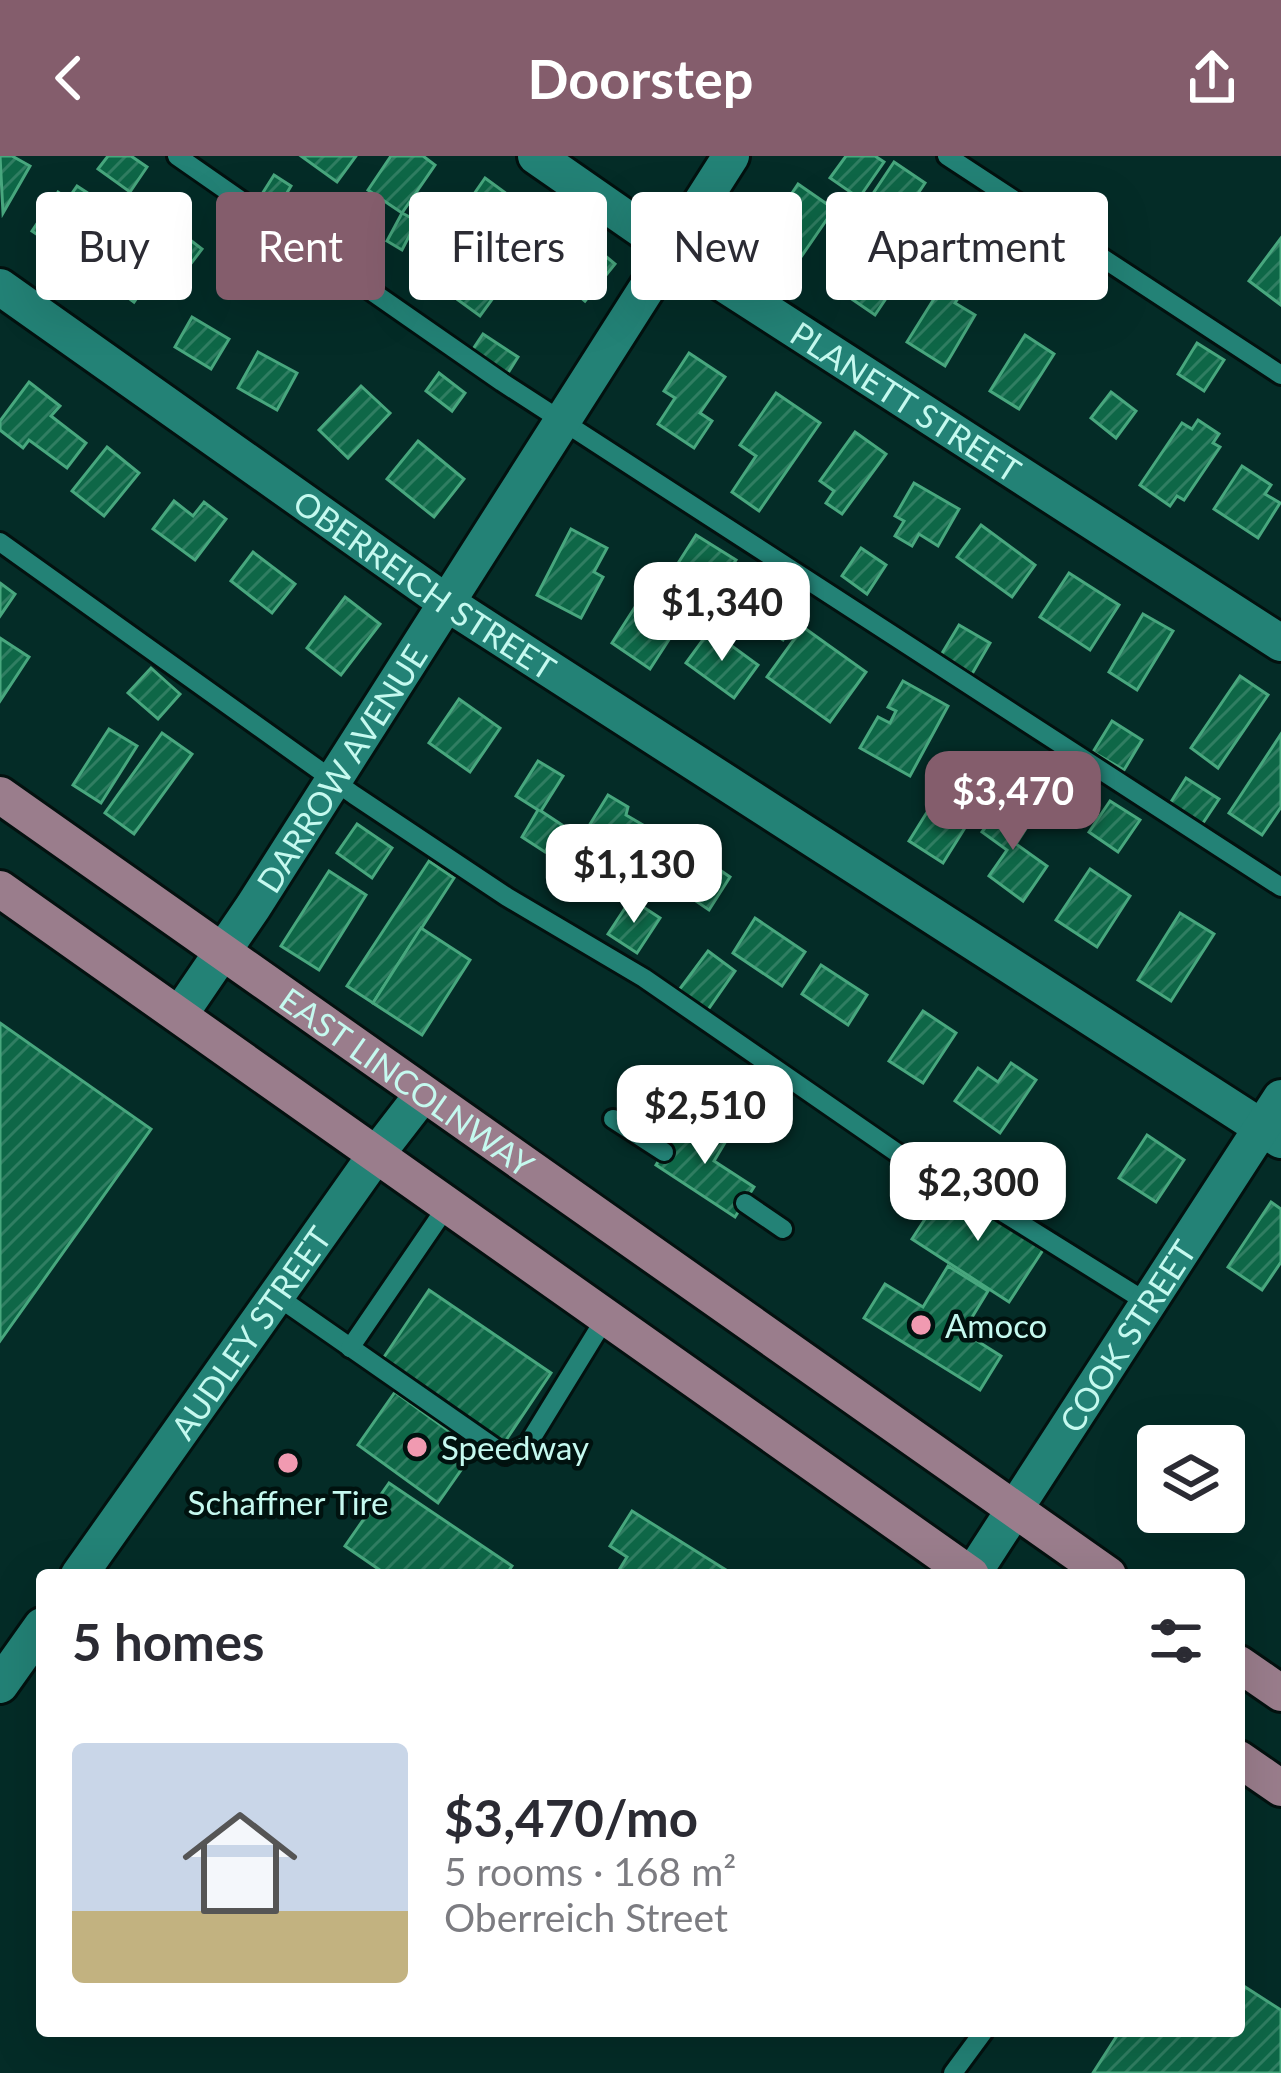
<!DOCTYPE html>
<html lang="en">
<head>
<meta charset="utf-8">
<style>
	:root { --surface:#fff; --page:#f2f2f3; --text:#2b2b33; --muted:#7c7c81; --accent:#845d6c }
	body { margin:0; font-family:Lato,sans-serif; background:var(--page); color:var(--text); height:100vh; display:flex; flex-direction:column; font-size:45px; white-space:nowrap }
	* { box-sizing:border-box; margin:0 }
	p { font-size:39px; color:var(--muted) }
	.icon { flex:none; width:66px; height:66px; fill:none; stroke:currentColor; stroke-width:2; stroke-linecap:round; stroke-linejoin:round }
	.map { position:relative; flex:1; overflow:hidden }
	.panel { position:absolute; left:36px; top:1413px; width:1209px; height:468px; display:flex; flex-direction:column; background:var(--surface); border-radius:12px; box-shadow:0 12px 48px #0002 }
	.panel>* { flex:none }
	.top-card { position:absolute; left:36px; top:36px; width:1209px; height:108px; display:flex; gap:24px }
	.fabs { position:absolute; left:1137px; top:1269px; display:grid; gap:24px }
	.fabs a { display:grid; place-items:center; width:108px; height:108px; border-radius:12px; background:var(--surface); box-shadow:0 12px 48px #0002; font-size:60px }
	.price { position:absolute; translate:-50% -102px; padding:0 27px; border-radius:24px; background:#fff; color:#222; font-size:39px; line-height:78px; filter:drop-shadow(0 3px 6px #0008) }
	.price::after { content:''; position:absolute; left:50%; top:72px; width:36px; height:27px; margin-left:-18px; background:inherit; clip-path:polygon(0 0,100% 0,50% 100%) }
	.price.selected { background:var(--accent); color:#fff }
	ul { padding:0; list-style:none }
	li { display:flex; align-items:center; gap:36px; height:300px; padding:0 36px }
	li span { display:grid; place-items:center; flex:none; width:336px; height:240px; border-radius:12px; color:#555 }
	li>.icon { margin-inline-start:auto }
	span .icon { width:144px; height:144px; fill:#fffc; stroke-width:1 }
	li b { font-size:51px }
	h2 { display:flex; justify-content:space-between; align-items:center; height:144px; padding:0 36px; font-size:51px }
	.pill { padding:0 42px; border-radius:12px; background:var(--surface); box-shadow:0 12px 48px #0002; font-size:42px; line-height:108px }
	.pill.selected { background:var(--accent); color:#fff }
	header { display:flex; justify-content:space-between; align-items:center; height:156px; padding:0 36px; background:var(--accent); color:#fff; font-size:54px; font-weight:700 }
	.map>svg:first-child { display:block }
	.building { fill:url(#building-hatch); stroke:#48a77e; stroke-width:3 }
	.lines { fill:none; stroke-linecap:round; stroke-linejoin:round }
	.lane-casing { stroke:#03110f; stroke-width:24 }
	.street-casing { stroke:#03110f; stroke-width:42 }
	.primary-casing { stroke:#03110f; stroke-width:42 }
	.lane { stroke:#238276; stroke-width:18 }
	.street { stroke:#238276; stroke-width:36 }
	.primary { stroke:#9a7d8c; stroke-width:36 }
	.poi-dot { fill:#f19ab1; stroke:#00120f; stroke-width:4.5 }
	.labels { text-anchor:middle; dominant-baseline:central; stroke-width:9; stroke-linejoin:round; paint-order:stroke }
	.street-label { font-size:33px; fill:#c5f9ef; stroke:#00120f }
	.poi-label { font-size:33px; fill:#c5f9ef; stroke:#00120f; text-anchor:start }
</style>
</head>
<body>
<header><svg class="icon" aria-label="back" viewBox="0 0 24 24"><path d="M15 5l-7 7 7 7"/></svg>Doorstep<svg class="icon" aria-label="share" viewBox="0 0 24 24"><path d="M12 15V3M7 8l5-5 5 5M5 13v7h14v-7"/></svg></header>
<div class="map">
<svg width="1281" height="1917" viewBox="0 0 1281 1917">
	<defs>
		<pattern id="building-hatch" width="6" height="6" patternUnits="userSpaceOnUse" patternTransform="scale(3)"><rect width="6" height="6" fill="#0e6747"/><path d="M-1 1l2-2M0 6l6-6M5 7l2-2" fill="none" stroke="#307e62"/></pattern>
	</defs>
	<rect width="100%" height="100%" fill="#042c27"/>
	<g class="building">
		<path d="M 0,0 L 12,0 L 30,10 L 3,57 Z"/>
		<path d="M 108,0 L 131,0 L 147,11 L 130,36 L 98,13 Z"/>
		<path d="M 301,0 L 356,0 L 337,26 Z"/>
		<path d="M 391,0 L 423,0 L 435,9 L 402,57 L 368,34 Z"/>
		<path d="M 846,0 L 875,0 L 884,6 L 859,42 L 830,22 Z"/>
		<path d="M 894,6 L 925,27 L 899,66 L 868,45 Z"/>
		<path d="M 274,19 L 291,30 L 275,57 L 257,46 Z"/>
		<path d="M 485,22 L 507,38 L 490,62 L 513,79 L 497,102 L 452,70 Z"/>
		<path d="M 798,28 L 834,53 L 801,101 L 766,76 Z"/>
		<path d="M 77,30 L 103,47 L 68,99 L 32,75 L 58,36 L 68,43 Z"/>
		<path d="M 402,57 L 417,65 L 402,94 L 387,85 Z"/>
		<path d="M 879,61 L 921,90 L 875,159 L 846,139 L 878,91 L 865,82 Z"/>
		<path d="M 961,72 L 997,95 L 976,128 L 940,104 Z"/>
		<path d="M 573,73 L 615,108 L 585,145 L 543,109 Z"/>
		<path d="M 185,80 L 202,93 L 180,122 L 164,110 Z"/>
		<path d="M 1281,82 L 1281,149 L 1249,125 Z"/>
		<path d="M 129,87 L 159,110 L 134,146 L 103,123 Z"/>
		<path d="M 482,110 L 504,127 L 480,160 L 458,144 Z"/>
		<path d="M 947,122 L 964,133 L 955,147 L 975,159 L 945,210 L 907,186 Z"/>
		<path d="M 192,161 L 229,183 L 211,213 L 175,191 Z"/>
		<path d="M 483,178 L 518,201 L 506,220 L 471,196 Z"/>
		<path d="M 1025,179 L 1054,198 L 1019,253 L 990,235 Z"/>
		<path d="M 1197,187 L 1224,204 L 1204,235 L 1178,218 Z"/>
		<path d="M 258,196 L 297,217 L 277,254 L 238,232 Z"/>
		<path d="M 689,197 L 725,221 L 700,257 L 712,265 L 694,292 L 658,268 L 675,242 L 664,235 Z"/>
		<path d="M 439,217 L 465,237 L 452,255 L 426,235 Z"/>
		<path d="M 29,226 L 60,250 L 51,260 L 86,287 L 67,312 L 29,284 L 23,292 L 0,274 L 0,265 Z"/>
		<path d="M 361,230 L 390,257 L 348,302 L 319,274 Z"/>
		<path d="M 1111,236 L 1136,255 L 1116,282 L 1091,262 Z"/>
		<path d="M 776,237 L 820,267 L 759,355 L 732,336 L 756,300 L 740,289 Z"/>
		<path d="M 1198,264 L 1219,278 L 1213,287 L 1220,291 L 1184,344 L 1177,340 L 1170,350 L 1140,329 L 1182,267 L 1192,273 Z"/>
		<path d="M 855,276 L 886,298 L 842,358 L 826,347 L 834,335 L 820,325 Z"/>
		<path d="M 418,285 L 464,323 L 434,361 L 387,323 Z"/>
		<path d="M 107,291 L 139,317 L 104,360 L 72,335 Z"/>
		<path d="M 1242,310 L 1271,329 L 1265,338 L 1280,347 L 1258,382 L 1214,353 Z"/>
		<path d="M 914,327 L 959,353 L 938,390 L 919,378 L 912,390 L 895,380 L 904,365 L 895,360 Z"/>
		<path d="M 174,345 L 193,360 L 204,346 L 226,363 L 195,404 L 153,373 Z"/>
		<path d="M 981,369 L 1035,409 L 1012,441 L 957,401 Z"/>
		<path d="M 571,373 L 607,392 L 594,416 L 603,421 L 581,462 L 537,439 Z"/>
		<path d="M 696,379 L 736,404 L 714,438 L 675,412 Z"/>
		<path d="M 861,392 L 886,409 L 867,438 L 842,420 Z"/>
		<path d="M 253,396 L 295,428 L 272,457 L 231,425 Z"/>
		<path d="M 1069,417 L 1119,449 L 1090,494 L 1040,461 Z"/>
		<path d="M 0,427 L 15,438 L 0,460 Z"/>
		<path d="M 644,437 L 683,462 L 650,513 L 612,487 Z"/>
		<path d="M 778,437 L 802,452 L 783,484 L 758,468 Z"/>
		<path d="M 345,441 L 380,468 L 341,519 L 307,492 Z"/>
		<path d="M 1143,458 L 1173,475 L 1137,534 L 1109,516 Z"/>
		<path d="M 959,469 L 990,487 L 972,518 L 941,499 Z"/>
		<path d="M 803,471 L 866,516 L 830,566 L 767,521 Z"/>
		<path d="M 710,474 L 758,509 L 734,542 L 686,507 Z"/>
		<path d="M 0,482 L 29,501 L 0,545 Z"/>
		<path d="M 151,512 L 180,538 L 158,563 L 128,537 Z"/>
		<path d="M 1240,520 L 1268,539 L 1218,612 L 1191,592 Z"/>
		<path d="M 903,525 L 948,550 L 910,620 L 860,592 L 878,561 L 890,567 L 896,555 L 888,551 Z"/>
		<path d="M 459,543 L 500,572 L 470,616 L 429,587 Z"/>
		<path d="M 1112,565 L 1142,584 L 1124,614 L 1093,596 Z"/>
		<path d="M 109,573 L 137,590 L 101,647 L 73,629 Z"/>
		<path d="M 162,577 L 192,598 L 134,678 L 105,657 Z"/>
		<path d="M 1281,578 L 1281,651 L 1262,679 L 1229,657 Z"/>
		<path d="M 538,605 L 563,620 L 541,655 L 562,669 L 545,696 L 522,681 L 538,654 L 516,640 Z"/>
		<path d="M 1186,622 L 1219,643 L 1201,670 L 1169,649 Z"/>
		<path d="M 939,637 L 973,659 L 943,707 L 909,685 Z"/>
		<path d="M 608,639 L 628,651 L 626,659 L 643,669 L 615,714 L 601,705 L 595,714 L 571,699 Z"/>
		<path d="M 1110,645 L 1140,664 L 1118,696 L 1089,676 Z"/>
		<path d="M 1004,646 L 1031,665 L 1016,688 L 1047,710 L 1023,745 L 989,720 L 1007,694 L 982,676 Z"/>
		<path d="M 357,668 L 392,692 L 372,722 L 337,697 Z"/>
		<path d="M 666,688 L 683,699 L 688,692 L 730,721 L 709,754 L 665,724 L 659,732 L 644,721 Z"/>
		<path d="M 429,705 L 454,722 L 373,847 L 347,830 Z"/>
		<path d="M 1090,713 L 1130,740 L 1097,791 L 1056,764 Z"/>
		<path d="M 329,715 L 366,739 L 319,814 L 281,790 Z"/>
		<path d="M 631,743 L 660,762 L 637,797 L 608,778 Z"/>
		<path d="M 1180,757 L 1214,778 L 1171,845 L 1138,824 Z"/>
		<path d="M 755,762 L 805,796 L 782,830 L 733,797 Z"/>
		<path d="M 421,772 L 470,804 L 422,879 L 373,847 Z"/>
		<path d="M 708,795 L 735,815 L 707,855 L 679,834 Z"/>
		<path d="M 821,809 L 867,839 L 848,869 L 802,838 Z"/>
		<path d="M 923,855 L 956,877 L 923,927 L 889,905 Z"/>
		<path d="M 0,867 L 151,973 L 0,1185 Z"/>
		<path d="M 1011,907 L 1036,924 L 1000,977 L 955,945 L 978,912 L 998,926 Z"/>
		<path d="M 699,960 L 729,980 L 714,1005 L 754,1031 L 735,1061 L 656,1009 L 674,980 L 683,985 Z"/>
		<path d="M 1147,979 L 1184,1004 L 1156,1046 L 1119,1022 Z"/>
		<path d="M 946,1031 L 1043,1094 L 1009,1146 L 912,1083 Z"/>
		<path d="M 1271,1046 L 1281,1053 L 1281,1106 L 1262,1134 L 1228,1111 Z"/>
		<path d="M 948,1110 L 988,1135 L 963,1176 L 1001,1200 L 980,1234 L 864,1162 L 885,1128 L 923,1151 Z"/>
		<path d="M 429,1134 L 551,1217 L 502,1290 L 380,1207 Z"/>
		<path d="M 395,1236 L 475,1294 L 438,1347 L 358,1289 Z"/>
		<path d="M 389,1327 L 512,1410 L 506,1419 L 387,1419 L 345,1390 Z"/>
		<path d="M 632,1355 L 734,1419 L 616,1419 L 627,1401 L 610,1390 Z"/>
		<path d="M 1239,1827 L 1281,1854 L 1281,1917 L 1093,1917 L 1120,1875 L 1239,1875 Z"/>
	</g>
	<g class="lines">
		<defs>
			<g id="lane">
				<path d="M 177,0 L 502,226 L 1281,731"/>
				<path d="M 947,0 L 1281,219"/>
				<path d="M 0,386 L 354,639 L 507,741 L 644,822 L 919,1012 L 948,1022 L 1148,1147"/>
				<path d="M 613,963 L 664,996"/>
				<path d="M 745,1047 L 783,1073"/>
				<path d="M 278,1141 L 505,1299 L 528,1288 L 606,1161"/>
				<path d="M 350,1192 L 447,1050"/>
				<path d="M 953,1917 L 984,1875"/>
			</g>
			<g id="street">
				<path id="s1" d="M 536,0 L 670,93 L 1281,487"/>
				<path id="s2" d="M 0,131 L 447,447 L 1281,984"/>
				<path id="s3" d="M 180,858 L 253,751 L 731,0"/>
				<path id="s4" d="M 79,1419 L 375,1000 L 423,938"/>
				<path id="s5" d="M 972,1419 L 1281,942"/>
				<path d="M 0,1529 L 42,1470"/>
			</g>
			<g id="primary">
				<path id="s6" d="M 0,639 L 1108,1419"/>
				<path d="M 0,733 L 971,1419"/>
				<path d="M 1239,1508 L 1281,1537"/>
				<path d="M 1239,1603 L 1281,1632"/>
			</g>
		</defs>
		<use href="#lane" class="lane-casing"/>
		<use href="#street" class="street-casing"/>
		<use href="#primary" class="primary-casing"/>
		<use href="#lane" class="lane"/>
		<use href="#street" class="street"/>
		<use href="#primary" class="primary"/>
	</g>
	<g class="poi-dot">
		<circle cx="921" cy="1169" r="12"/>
		<circle cx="417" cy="1291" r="12"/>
		<circle cx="288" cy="1307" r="12"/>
	</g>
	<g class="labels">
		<g class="street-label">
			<text stroke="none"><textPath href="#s1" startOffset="444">PLANETT STREET</textPath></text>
			<text stroke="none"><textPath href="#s2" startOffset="519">OBERREICH STREET</textPath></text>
			<text stroke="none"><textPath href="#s3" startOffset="294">DARROW AVENUE</textPath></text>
			<text stroke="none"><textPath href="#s6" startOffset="498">EAST LINCOLNWAY</textPath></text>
			<text stroke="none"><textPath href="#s4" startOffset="297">AUDLEY STREET</textPath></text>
			<text stroke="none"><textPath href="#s5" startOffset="285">COOK STREET</textPath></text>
		</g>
		<g class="poi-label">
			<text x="945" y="1169">Amoco</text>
			<text x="441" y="1291">Speedway</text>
			<text x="288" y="1346" text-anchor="middle">Schaffner Tire</text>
		</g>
	</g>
</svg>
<div class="fabs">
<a><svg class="icon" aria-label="layers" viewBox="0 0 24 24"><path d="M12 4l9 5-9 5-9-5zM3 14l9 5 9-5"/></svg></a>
</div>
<b class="price" style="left:722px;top:508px">$1,340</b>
<b class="price selected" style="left:1013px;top:697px">$3,470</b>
<b class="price" style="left:634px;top:770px">$1,130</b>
<b class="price" style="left:705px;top:1011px">$2,510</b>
<b class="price" style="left:978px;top:1088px">$2,300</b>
<div class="top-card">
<a class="pill">Buy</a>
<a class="pill selected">Rent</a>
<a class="pill">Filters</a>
<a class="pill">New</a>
<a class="pill">Apartment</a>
</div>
<section class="panel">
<h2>5 homes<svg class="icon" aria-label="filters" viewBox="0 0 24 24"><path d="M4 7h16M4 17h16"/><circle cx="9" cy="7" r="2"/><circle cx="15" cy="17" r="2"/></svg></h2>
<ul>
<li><span style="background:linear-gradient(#c9d6e8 70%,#c2b280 0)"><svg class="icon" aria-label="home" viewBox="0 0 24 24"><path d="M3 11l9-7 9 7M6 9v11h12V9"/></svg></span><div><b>$3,470/mo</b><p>5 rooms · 168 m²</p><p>Oberreich Street</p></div></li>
</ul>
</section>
</div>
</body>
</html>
